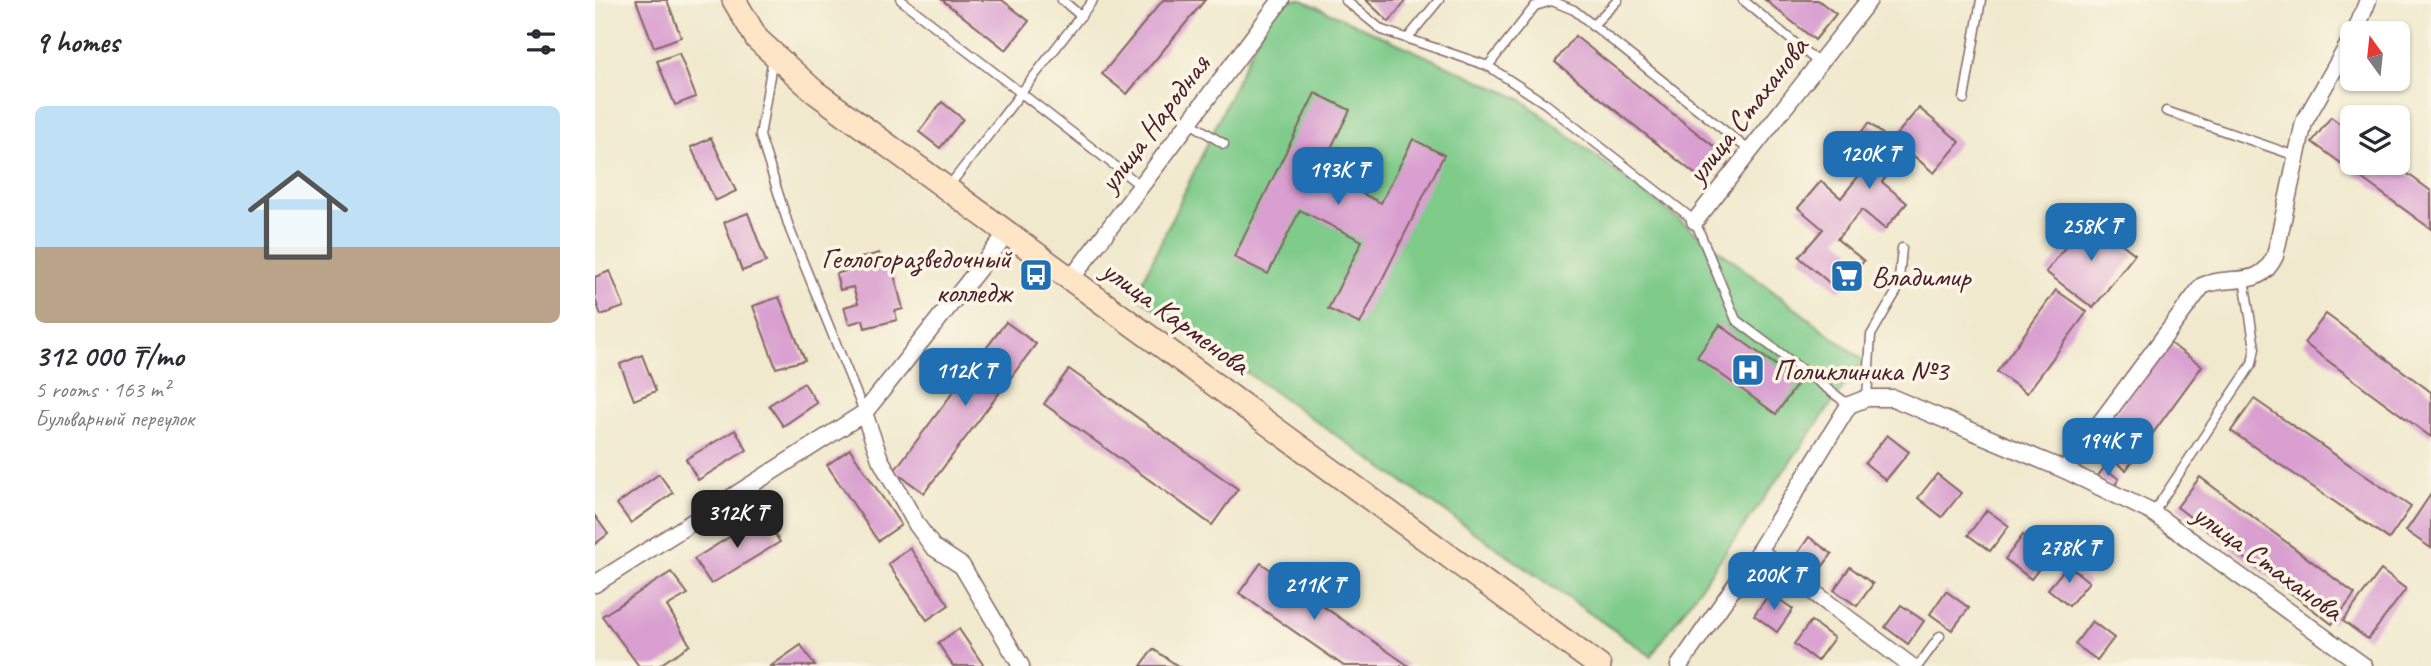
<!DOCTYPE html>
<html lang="en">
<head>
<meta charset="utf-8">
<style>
	:root { --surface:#fff; --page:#f2f2f3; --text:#2b2b33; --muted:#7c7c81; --line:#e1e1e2; --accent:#1f6fb2 }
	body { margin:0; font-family:Caveat,sans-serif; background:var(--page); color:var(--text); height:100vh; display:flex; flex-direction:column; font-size:26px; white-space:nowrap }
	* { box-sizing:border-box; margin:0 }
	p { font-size:23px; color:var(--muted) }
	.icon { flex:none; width:38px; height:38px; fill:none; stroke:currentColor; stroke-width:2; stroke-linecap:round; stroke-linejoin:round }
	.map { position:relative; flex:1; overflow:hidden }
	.drawer { display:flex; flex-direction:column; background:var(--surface); width:595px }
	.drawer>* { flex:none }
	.needle { width:46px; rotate:345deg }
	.tools { position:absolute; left:1745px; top:21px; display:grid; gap:14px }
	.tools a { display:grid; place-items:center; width:70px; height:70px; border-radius:10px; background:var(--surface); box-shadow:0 2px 5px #0004; font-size:35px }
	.price { position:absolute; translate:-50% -60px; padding:0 16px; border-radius:14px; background:var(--accent); color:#fff; font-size:23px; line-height:46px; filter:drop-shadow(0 2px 4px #0008) }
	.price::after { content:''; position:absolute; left:50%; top:42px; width:21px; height:16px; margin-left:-10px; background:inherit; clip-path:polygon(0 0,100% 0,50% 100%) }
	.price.on { background:#222; color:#fff }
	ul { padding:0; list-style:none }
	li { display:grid; align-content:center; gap:14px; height:371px; padding:0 35px }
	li+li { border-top:2px solid var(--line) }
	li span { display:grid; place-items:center; height:217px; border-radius:10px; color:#555 }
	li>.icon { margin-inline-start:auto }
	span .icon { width:126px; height:126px; fill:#fffc; stroke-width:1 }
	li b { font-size:30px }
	h2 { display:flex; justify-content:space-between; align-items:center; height:84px; padding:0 35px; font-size:30px }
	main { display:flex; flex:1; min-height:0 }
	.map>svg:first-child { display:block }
	.green { fill:#7ecb8a; stroke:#64755a; stroke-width:2 }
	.building { fill:#d99fd0 }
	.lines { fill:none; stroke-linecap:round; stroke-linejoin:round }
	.lane-casing { stroke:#846664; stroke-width:11 }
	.street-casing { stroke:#846664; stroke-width:19 }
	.secondary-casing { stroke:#846664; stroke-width:26 }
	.lane { stroke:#fff; stroke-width:8 }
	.street { stroke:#fff; stroke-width:16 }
	.secondary { stroke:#fde5c5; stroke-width:23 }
	.labels { text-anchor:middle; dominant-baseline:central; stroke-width:7; stroke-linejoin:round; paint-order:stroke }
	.street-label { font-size:30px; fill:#4a1f2b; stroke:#fcf5e5 }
	.poi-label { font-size:30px; fill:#4a1f2b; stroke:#fcf5e5; text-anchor:start }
</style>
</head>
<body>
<main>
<section class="drawer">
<h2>9 homes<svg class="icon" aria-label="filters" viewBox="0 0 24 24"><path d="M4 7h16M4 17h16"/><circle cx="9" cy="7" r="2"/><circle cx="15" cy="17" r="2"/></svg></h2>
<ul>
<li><span style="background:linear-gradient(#bfe0f5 65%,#b9a48a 0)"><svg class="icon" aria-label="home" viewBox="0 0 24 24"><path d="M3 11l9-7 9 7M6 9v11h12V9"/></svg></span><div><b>312 000 ₸/mo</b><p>5 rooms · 163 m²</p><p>Бульварный переулок</p></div></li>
</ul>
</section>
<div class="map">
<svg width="1836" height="666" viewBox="0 0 1836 666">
	<rect width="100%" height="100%" fill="#fcf5e5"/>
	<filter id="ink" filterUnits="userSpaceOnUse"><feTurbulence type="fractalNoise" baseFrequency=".0143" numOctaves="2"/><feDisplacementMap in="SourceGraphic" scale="14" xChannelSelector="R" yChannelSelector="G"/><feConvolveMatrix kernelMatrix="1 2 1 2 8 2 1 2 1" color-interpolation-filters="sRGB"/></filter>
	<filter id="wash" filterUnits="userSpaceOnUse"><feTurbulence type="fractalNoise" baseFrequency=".00686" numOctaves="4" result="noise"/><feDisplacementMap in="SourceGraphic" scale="28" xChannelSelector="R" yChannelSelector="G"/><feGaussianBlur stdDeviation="1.57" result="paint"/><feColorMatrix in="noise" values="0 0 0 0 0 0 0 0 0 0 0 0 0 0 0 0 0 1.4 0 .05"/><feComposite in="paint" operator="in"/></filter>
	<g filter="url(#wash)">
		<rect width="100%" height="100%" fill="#f0e9cd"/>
		<path class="green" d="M 680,0 L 707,0 L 926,99 L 1268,360 L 1056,656 L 541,295 Z"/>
		<g id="blocks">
			<g class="building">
				<path d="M 41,0 L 72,0 L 86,37 L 59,47 Z"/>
				<path d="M 347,0 L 407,0 L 434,21 L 411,50 Z"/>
				<path d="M 568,0 L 610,0 L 532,94 L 507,74 Z"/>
				<path d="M 771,0 L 811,0 L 794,22 Z"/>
				<path d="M 1170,0 L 1223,0 L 1241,14 L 1220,40 Z"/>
				<path d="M 980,36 L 1126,152 L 1105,178 L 960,62 Z"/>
				<path d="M 84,53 L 101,97 L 80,105 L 62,61 Z"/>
				<path d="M 720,93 L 755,110 L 724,172 L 786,203 L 818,139 L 849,155 L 765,324 L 733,309 L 767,241 L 705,210 L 673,274 L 639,257 Z"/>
				<path d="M 347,102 L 368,119 L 345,148 L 324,132 Z"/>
				<path d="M 1324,108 L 1365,142 L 1339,173 L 1313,151 L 1287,182 L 1312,203 L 1290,229 L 1267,210 L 1242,239 L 1269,261 L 1244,291 L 1204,257 L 1228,229 L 1203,208 L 1226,181 L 1246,198 L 1267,172 L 1247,155 L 1274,123 L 1296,141 Z"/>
				<path d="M 1736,117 L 1757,133 L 1757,163 L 1798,163 L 1836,191 L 1836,229 L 1717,142 Z"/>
				<path d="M 116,138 L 141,191 L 120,201 L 96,147 Z"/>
				<path d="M 153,213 L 171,262 L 147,271 L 129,222 Z"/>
				<path d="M 1493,218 L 1540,254 L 1498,308 L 1451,272 Z"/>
				<path d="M 284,253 L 286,261 L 295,259 L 308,309 L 300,311 L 302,320 L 270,328 L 268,320 L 254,324 L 249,307 L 263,303 L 258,287 L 245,290 L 241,274 L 254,270 L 252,262 Z"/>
				<path d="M 15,271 L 29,307 L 6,315 L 0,299 L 0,277 Z"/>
				<path d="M 1461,290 L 1492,312 L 1432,393 L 1402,372 Z"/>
				<path d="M 184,297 L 210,360 L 181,368 L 158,306 Z"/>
				<path d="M 1731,314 L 1836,392 L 1836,437 L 1709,343 Z"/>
				<path d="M 411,322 L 441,344 L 329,493 L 299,471 Z"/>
				<path d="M 1125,325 L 1204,382 L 1181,414 L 1102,357 Z"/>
				<path d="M 1573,342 L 1607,366 L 1531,470 L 1497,445 Z"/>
				<path d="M 47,355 L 61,391 L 39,400 L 25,364 Z"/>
				<path d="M 474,369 L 643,489 L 617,525 L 449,404 Z"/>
				<path d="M 209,383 L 222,403 L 188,426 L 174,405 Z"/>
				<path d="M 1659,399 L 1816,507 L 1794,539 L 1636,431 Z"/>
				<path d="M 140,430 L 152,450 L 103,480 L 91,459 Z"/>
				<path d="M 1292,435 L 1314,452 L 1291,480 L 1270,463 Z"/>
				<path d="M 255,449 L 306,525 L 283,541 L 232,465 Z"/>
				<path d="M 1509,468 L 1524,479 L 1518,488 L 1502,477 Z"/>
				<path d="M 64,474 L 78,493 L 36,523 L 22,504 Z"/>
				<path d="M 1342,474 L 1366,493 L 1347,517 L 1323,498 Z"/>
				<path d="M 1605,477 L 1760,594 L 1737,624 L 1582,507 Z"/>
				<path d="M 1836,494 L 1836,548 L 1811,531 Z"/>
				<path d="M 1392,510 L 1414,526 L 1395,551 L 1373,535 Z"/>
				<path d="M 0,516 L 13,534 L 0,544 Z"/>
				<path d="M 168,516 L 185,542 L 116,584 L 99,559 Z"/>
				<path d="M 1428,535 L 1455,555 L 1436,579 L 1410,559 Z"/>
				<path d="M 1214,537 L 1237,554 L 1220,576 L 1198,560 Z"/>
				<path d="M 315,548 L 354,605 L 332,620 L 293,564 Z"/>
				<path d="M 666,563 L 814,666 L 749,666 L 644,593 Z"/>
				<path d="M 1473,565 L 1494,582 L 1474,606 L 1453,589 Z"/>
				<path d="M 1255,567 L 1278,584 L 1262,606 L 1239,590 Z"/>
				<path d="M 1786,570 L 1811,589 L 1773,639 L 1748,621 Z"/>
				<path d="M 76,572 L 93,594 L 72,606 L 95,645 L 63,666 L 44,666 L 7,616 Z"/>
				<path d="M 1351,591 L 1374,608 L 1357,630 L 1335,614 Z"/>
				<path d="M 1175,593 L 1198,609 L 1182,632 L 1159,615 Z"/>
				<path d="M 1306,605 L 1329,621 L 1313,644 L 1290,627 Z"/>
				<path d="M 1216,621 L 1239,638 L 1222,661 L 1199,644 Z"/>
				<path d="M 1497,621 L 1519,638 L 1502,660 L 1480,644 Z"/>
				<path d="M 364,629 L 389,666 L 358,666 L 343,643 Z"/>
				<path d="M 206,645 L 220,666 L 176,666 Z"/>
				<path d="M 558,649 L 583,666 L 546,666 Z"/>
			</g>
		</g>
	</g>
	<g filter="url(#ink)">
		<use href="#blocks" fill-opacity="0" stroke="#846664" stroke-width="2"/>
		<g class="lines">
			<defs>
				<g id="lane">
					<path d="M 306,0 L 546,186"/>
					<path d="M 467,0 L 486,16"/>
					<path d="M 750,0 L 787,30 L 893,66 L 951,104 L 1100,221 L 1141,320 L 1254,405"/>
					<path d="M 1148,0 L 1224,63"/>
					<path d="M 997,26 L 1023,0"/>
					<path d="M 812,39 L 844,0"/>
					<path d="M 178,57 L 165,136 L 195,230 L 269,412"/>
					<path d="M 893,66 L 940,6 L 957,1 L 979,10 L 1155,151"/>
					<path d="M 1369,99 L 1386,0"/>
					<path d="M 1571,111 L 1701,156"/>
					<path d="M 594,122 L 629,144"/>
					<path d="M 354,186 L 498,0"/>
					<path d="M 1272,398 L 1276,335 L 1303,289 L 1307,248"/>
					<path d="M 1558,513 L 1657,364 L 1660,348 L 1649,279"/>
					<path d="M 1323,666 L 1345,636"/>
				</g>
				<g id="street">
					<path d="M 1760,33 L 1773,0"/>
					<path d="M 1100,221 L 1274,0"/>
					<path d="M 476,279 L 686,0"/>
					<path d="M 269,413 L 285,459 L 322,525 L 338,547 L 367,566 L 426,666"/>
					<path d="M 1470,470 L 1607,286 C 1636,273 1664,291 1680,256 L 1709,122 L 1757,38"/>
					<path d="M 1164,551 L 1316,666"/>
					<path d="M 0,584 L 269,413 L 413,232"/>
					<path d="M 1084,666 L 1164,551 L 1254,405 L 1272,398 L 1298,398 L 1470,470 L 1558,513 L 1769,666"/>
				</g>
				<path id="secondary" d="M 139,0 L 162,39 L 220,92 L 1004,666"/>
			</defs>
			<use href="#lane" class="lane-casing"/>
			<use href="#street" class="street-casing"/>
			<use href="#secondary" class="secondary-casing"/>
			<use href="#lane" class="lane"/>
			<use href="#street" class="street"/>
			<use href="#secondary" class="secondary"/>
		</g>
	</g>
	<defs>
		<symbol id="bus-square" viewBox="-11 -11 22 22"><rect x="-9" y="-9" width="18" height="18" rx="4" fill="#1f6fb2" stroke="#fcf5e5"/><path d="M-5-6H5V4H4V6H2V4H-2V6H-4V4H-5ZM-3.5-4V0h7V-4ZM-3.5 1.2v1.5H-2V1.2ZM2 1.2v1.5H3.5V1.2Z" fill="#fff"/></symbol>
		<symbol id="supermarket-square" viewBox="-11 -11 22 22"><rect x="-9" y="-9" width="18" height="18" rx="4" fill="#1f6fb2" stroke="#fcf5e5"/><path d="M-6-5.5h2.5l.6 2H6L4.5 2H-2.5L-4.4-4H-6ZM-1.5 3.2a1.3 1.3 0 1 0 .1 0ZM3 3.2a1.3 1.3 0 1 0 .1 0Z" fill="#fff"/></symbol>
		<symbol id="hospital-square" viewBox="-11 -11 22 22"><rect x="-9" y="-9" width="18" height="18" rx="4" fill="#1f6fb2" stroke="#fcf5e5"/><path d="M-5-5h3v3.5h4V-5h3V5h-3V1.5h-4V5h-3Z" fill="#fff"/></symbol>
	</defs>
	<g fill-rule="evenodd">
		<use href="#bus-square" x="422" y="256" width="38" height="38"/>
		<use href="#supermarket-square" x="1233" y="257" width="38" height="38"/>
		<use href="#hospital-square" x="1134" y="351" width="38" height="38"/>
	</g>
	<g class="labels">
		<g class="street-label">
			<text transform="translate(1152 110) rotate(-52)">улица Стаханова</text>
			<text transform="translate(559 123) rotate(-53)">улица Народная</text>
			<text transform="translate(581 317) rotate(36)">улица Карменова</text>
			<text transform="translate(1673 562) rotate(36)">улица Стаханова</text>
		</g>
		<g class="poi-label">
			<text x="416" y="258" text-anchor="end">Геологоразведочный<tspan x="416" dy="34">колледж</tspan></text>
			<text x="1276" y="276">Владимир</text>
			<text x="1178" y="370">Поликлиника №3</text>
		</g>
	</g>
</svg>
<div class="tools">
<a><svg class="needle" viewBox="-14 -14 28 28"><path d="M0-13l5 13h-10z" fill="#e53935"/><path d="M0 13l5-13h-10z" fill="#7c7c81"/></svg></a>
<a><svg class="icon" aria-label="layers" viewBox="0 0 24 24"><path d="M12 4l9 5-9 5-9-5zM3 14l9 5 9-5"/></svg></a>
</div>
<b class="price" style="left:1274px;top:191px">120K ₸</b>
<b class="price" style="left:743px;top:207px">193K ₸</b>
<b class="price" style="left:1496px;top:263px">258K ₸</b>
<b class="price" style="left:370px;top:408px">112K ₸</b>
<b class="price" style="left:1513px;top:478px">194K ₸</b>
<b class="price on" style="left:142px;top:550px">312K ₸</b>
<b class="price" style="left:1474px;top:585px">278K ₸</b>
<b class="price" style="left:1179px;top:612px">200K ₸</b>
<b class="price" style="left:719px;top:622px">211K ₸</b>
</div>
</main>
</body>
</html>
